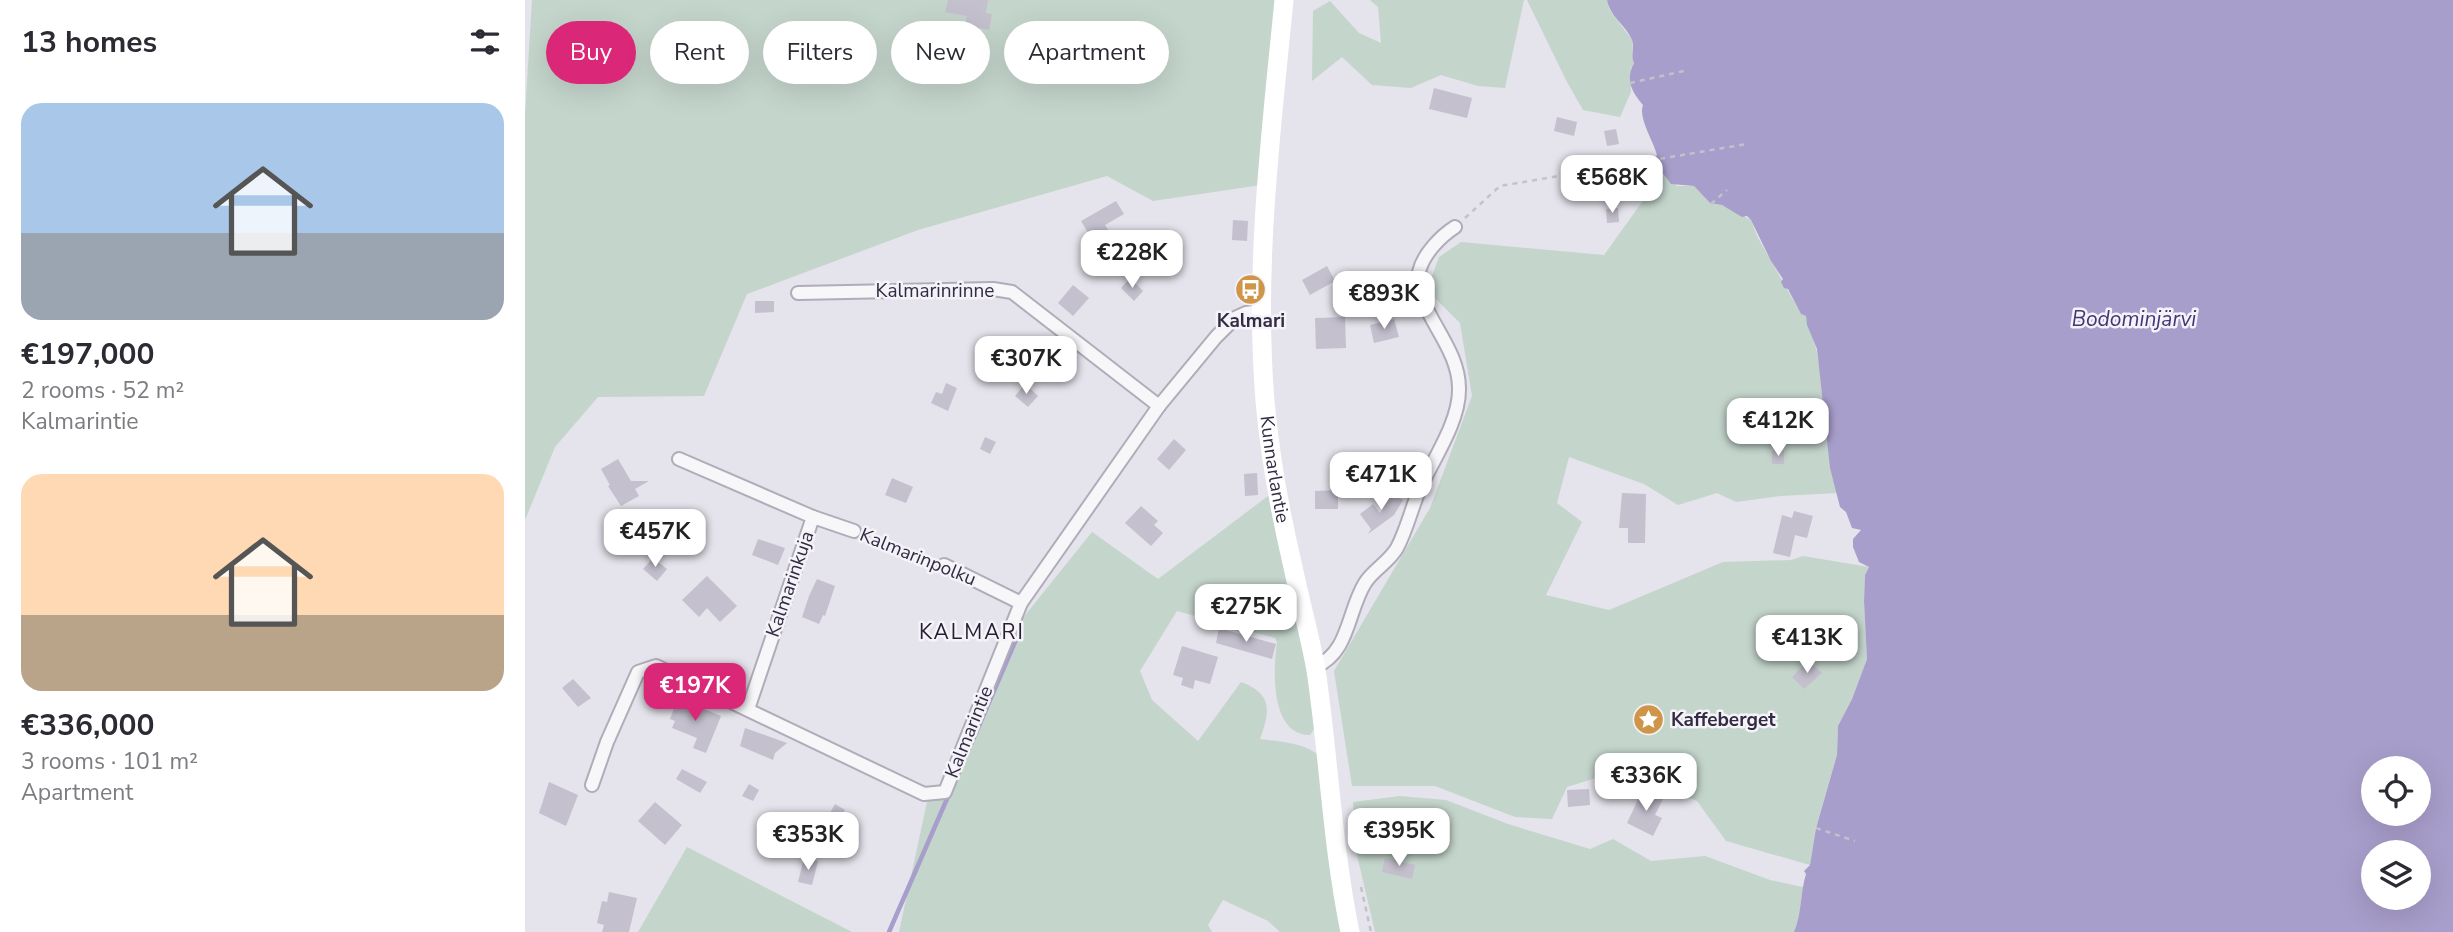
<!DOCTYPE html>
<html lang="en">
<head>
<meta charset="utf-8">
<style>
	:root { --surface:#fff; --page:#f2f2f3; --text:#2b2b33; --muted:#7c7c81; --accent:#db2777 }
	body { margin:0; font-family:"Nunito Sans",sans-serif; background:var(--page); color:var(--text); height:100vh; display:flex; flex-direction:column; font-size:26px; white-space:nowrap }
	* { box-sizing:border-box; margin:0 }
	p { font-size:23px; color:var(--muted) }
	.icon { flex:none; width:38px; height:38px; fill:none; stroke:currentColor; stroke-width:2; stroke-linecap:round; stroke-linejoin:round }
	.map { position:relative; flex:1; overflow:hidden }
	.details { display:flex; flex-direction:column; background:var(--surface); width:525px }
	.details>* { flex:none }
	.hud { position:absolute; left:21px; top:21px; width:665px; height:63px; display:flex; gap:14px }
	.tools { position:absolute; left:1836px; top:756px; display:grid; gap:14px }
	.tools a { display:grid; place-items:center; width:70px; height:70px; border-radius:50%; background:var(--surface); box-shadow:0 7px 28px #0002; font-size:35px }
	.price { position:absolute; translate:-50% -60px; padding:0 16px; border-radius:14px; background:#fff; color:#222; font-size:23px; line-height:46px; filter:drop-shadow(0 2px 4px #0008) }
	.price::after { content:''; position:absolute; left:50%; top:42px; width:21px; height:16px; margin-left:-10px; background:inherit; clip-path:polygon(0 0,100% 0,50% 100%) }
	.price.current { background:var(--accent); color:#fff }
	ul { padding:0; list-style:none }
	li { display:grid; align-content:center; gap:14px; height:371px; padding:0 21px }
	li span { display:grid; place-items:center; height:217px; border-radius:21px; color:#555 }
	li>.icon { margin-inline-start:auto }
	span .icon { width:126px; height:126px; fill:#fffc; stroke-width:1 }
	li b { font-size:30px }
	h2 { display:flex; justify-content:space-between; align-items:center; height:84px; padding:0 21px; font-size:30px }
	.chip { padding:0 24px; border-radius:32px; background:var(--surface); box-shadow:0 7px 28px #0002; font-size:24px; line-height:63px }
	.chip.current { background:var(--accent); color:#fff }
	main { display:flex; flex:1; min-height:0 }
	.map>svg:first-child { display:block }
	.green { fill:#c4d5cc }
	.water { fill:#a89ecb; fill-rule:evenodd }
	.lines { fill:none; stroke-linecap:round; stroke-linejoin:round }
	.stream { stroke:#a89ecb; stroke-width:4.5 }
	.building { fill:#c5c0ce }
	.street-casing { stroke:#b0acb9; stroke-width:16 }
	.path { stroke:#c4c1ca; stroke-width:2.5; stroke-dasharray:5 5; stroke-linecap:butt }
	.street { stroke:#f7f6f9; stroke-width:12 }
	.secondary { stroke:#fff; stroke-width:19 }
	.labels { text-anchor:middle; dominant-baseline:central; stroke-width:5; stroke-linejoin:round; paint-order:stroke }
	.street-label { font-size:19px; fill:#332a43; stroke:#f4f3f8 }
	.poi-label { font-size:19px; font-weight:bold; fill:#332a43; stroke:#f4f3f8 }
	.water-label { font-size:21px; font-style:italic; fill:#463478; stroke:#f4f3f8 }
	.neighbourhood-label { font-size:21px; letter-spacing:2px; fill:#261c34; stroke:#f4f3f8 }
</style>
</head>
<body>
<main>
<section class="details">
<h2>13 homes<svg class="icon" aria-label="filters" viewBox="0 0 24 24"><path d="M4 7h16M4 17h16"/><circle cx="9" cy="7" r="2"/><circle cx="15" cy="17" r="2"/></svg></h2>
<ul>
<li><span style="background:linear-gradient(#a9c7e8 60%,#9aa5b1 0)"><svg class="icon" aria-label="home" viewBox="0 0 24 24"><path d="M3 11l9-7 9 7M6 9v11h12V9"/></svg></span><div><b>€197,000</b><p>2 rooms · 52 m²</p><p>Kalmarintie</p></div></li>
<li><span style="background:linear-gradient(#ffd9b3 65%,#b9a48a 0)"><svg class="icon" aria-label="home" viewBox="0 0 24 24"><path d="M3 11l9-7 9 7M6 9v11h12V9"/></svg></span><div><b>€336,000</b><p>3 rooms · 101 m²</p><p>Apartment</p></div></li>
</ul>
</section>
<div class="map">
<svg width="1928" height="932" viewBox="0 0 1928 932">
	<rect width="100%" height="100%" fill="#e5e3eb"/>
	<g class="green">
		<path d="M 7,0 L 752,0 L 736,185 L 628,201 L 582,176 L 393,230 L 222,294 L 179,396 L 73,397 L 30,447 L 0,520 L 0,115 Z"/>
		<path d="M 845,0 L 999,0 L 980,88 L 953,86 L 916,75 L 886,88 L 847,85 L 817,57 L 787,81 L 788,11 L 805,1 L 834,33 L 856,43 L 853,7 Z"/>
		<path d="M 1002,0 L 1082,0 L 1084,9 L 1107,40 C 1109,49 1105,55 1109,63 L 1106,69 L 1106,92 L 1095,117 L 1058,110 L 1042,82 Z"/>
		<path d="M 1138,173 L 1152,186 L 1169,186 L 1185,203 L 1197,205 L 1226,220 L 1232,236 L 1276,314 L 1281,316 C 1282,329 1290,340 1292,353 C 1299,399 1300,447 1312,493 L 1255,496 L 1211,502 L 1192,493 L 1153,505 L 1119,484 L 1044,457 L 1032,503 L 1057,522 L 1021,595 L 1084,610 L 1198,562 L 1266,560 L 1278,556 L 1344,567 L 1340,575 L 1339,600 L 1342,659 L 1327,699 L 1313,726 L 1312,755 L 1291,827 L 1285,865 L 1201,841 L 1172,801 L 1100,769 L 1042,787 L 1027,819 L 990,817 L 910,786 L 827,786 L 809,671 L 905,508 L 947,396 L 935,323 L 902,290 L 914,257 L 936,242 L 1079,255 Z"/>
		<path d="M 747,493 L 792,725 L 785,735 C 745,735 748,670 752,642 L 750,638 L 652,611 L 615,671 L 627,700 L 673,741 L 716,682 C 748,694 745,711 735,739 C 757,742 779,742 796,757 L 818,932 L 755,932 L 743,921 L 698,900 L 683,925 L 687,932 L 374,932 L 402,802 L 428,791 L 493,624 L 567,532 L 633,579 Z"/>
		<path d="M 875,796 L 921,800 L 983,824 L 1065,849 L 1088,839 L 1126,861 L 1180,856 L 1245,880 L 1278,887 L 1274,918 L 1269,932 L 850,932 L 832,855 L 828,802 Z"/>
		<path d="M 162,847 L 327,932 L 113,932 Z"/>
	</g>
	<path class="water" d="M 1082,0 L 1928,0 L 1928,932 L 1269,932 C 1277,914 1275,893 1281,874 L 1279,871 L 1285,865 L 1291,828 L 1312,755 L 1313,726 L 1327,699 L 1342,659 L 1339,601 L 1340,575 L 1344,567 L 1334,562 L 1328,547 L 1328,539 L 1336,530 L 1327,528 L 1321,512 L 1315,507 L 1305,468 L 1292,349 L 1282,325 L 1281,316 L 1276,314 L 1263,289 L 1259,288 L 1256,282 L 1258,279 L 1246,261 L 1226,220 L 1222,216 L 1217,217 L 1197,205 L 1185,203 L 1169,186 L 1146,184 C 1140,175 1133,170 1129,159 L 1132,155 C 1128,140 1113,118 1118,105 C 1107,92 1100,80 1109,63 C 1105,55 1110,48 1107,40 C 1101,25 1085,17 1082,0 ZM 1848,768 L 1894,768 L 1894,814 L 1848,814 ZM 1848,852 L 1894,852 L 1894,898 L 1848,898 Z"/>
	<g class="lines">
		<g class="stream">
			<path d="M 441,756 L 496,628"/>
			<path d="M 364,932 L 425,792"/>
		</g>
	</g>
	<g class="building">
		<path d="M 423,0 L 463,0 L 461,13 L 467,14 L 464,30 L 440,25 L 442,16 L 420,12 Z"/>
		<path d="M 593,24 L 634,46 L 624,64 L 583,42 Z"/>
		<path d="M 909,88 L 947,98 L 942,118 L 904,109 Z"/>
		<path d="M 1032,117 L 1052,122 L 1049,136 L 1029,131 Z"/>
		<path d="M 1091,129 L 1094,144 L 1082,146 L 1079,131 Z"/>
		<path d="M 591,201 L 599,214 L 580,225 L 586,234 L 570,244 L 556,221 Z"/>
		<path d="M 1093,208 L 1094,222 L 1082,223 L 1081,209 Z"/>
		<path d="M 708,220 L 723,221 L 722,241 L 707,240 Z"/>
		<path d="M 802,266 L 810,281 L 785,295 L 777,280 Z"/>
		<path d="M 605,278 L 618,291 L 609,301 L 596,288 Z"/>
		<path d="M 548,285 L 564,298 L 548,316 L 533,303 Z"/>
		<path d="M 230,301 L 249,301 L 249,312 L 230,313 Z"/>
		<path d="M 820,317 L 821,348 L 791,349 L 790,318 Z"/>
		<path d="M 869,319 L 874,337 L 849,343 L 845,325 Z"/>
		<path d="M 508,350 L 522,361 L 507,379 L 493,367 Z"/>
		<path d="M 421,383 L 432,388 L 423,411 L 406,403 L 411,392 L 417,394 Z"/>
		<path d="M 500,384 L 513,396 L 503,407 L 490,396 Z"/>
		<path d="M 460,437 L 471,442 L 465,454 L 455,449 Z"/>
		<path d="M 649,439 L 661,450 L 644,470 L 632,459 Z"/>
		<rect x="1247" y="451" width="12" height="13"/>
		<path d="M 93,459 L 106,481 L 124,481 L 110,489 L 114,496 L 96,506 L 83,486 L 85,485 L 76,469 Z"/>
		<path d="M 732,473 L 733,495 L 720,496 L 719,474 Z"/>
		<path d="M 367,478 L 388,487 L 381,503 L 360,495 Z"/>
		<path d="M 813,490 L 813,509 L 790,509 L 790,491 Z"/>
		<path d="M 865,493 L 878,500 L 869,515 L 843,534 L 846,529 L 835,514 L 848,504 L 855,513 Z"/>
		<path d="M 1097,493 L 1121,494 L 1120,543 L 1103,543 L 1103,528 L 1094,528 Z"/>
		<path d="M 616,506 L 633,521 L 629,525 L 638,533 L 626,546 L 600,523 Z"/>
		<path d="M 1269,511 L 1288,516 L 1282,538 L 1270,535 L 1265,557 L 1248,553 L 1257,515 L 1267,518 Z"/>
		<path d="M 233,539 L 260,548 L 253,565 L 227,555 Z"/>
		<path d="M 128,558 L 142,569 L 132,581 L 118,569 Z"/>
		<path d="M 182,576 L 212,606 L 195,622 L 182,608 L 174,617 L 157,600 Z"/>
		<path d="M 292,579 L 310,586 L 300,616 L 298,615 L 294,624 L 277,617 L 284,596 Z"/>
		<path d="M 694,628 L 751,644 L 747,659 L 691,643 Z"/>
		<path d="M 657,646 L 693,657 L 685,684 L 670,680 L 668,689 L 656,685 L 658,678 L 648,675 Z"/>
		<path d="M 1283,661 L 1297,673 L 1279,689 L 1267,677 Z"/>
		<path d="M 48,679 L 66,698 L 53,707 L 37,688 Z"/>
		<path d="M 153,698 L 196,716 L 181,753 L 168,748 L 172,738 L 147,728 L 150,721 L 145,719 Z"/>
		<path d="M 220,728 L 262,743 L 250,753 L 248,760 L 215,746 Z"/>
		<path d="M 157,769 L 182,782 L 175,793 L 151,779 Z"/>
		<path d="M 24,782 L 53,795 L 41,826 L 14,813 Z"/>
		<path d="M 224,784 L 234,790 L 228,801 L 217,796 Z"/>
		<path d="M 1064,789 L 1065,805 L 1043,807 L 1042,790 Z"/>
		<path d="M 1118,789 L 1138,799 L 1130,815 L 1137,818 L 1128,836 L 1102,823 Z"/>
		<path d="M 130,802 L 157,825 L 140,845 L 113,821 Z"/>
		<path d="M 310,804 L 320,810 L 310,828 L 300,822 Z"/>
		<path d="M 279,858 L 293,861 L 287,885 L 273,882 Z"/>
		<path d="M 860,858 L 890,865 L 887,879 L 857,872 Z"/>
		<path d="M 84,892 L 112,898 L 104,932 L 77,932 L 79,925 L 72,923 L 77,901 L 82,902 Z"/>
	</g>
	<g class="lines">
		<defs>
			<g id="street">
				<path d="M 273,293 L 468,289 L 487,292 L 634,406"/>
				<path d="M 154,459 L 288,517 L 223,709"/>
				<path d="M 288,517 L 329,531"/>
				<path d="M 419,565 L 496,603"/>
				<path d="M 790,667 C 825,652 822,612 840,583 C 848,570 864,562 872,548 C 881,531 886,511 893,493 C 906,462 934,424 934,390 C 935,344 888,310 894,272 C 898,254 916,236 930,227"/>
				<path d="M 67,785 L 82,742 L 113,672 L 131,666 L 399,794 L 420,792 L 496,603 L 634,406 L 691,337 L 710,318 L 721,313 L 737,311"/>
			</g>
		</defs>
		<use href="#street" class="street-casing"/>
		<g class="path">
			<path d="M 1105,83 L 1159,71"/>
			<path d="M 1186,204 L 1202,190"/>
			<path d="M 940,218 L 975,186 L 1222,144"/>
			<path d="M 340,535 L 406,560"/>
			<path d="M 1291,828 L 1330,841"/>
			<path d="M 836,887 L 846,932"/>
		</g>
		<use href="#street" class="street"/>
		<path class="secondary" id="s1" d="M 759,0 C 746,133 729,267 740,401 C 745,457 755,512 768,567 C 775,601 785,636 791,670 C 804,758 807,845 825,932"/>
	</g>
	<defs>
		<symbol id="bus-disc" viewBox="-11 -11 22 22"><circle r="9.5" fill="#cf9549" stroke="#f4f3f8"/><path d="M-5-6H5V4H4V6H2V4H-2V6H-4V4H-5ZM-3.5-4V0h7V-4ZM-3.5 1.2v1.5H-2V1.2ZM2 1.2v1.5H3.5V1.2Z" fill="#fff"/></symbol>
		<symbol id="sight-disc" viewBox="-11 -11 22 22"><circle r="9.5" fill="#cf9549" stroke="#f4f3f8"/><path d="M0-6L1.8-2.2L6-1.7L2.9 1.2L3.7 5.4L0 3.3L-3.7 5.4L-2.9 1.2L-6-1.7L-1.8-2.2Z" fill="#fff"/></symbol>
	</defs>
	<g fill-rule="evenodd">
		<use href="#bus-disc" x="708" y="272" width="35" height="35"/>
		<use href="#sight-disc" x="1106" y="702" width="35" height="35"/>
	</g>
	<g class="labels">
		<g class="street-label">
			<text x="410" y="291">Kalmarinrinne</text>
			<text stroke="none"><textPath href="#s1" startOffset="471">Kunnarlantie</textPath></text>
			<text transform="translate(393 557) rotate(22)">Kalmarinpolku</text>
			<text transform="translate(265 584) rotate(-71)">Kalmarinkuja</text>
			<text transform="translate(444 732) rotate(-68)">Kalmarintie</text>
		</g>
		<g class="poi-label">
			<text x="726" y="321">Kalmari</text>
			<text x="1146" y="720" text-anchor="start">Kaffeberget</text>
		</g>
		<g class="water-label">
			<text x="1609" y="319">Bodominjärvi</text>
		</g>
		<g class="neighbourhood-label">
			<text x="447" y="632">KALMARI</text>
		</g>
	</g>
</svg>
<div class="tools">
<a><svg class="icon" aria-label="locate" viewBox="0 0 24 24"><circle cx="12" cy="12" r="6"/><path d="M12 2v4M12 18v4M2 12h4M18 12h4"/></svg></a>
<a><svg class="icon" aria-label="layers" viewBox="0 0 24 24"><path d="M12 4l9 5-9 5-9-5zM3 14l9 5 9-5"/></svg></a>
</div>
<b class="price" style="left:1087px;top:215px">€568K</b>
<b class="price" style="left:607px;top:290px">€228K</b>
<b class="price" style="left:859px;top:331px">€893K</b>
<b class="price" style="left:501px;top:396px">€307K</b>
<b class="price" style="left:1253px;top:458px">€412K</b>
<b class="price" style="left:856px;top:512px">€471K</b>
<b class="price" style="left:130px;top:569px">€457K</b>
<b class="price" style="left:721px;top:644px">€275K</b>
<b class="price" style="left:1282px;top:675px">€413K</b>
<b class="price current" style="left:170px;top:723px">€197K</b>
<b class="price" style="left:1121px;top:813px">€336K</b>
<b class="price" style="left:874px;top:868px">€395K</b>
<b class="price" style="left:283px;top:872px">€353K</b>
<div class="hud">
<a class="chip current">Buy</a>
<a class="chip">Rent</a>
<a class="chip">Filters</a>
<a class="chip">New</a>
<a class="chip">Apartment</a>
</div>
</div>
</main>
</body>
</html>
